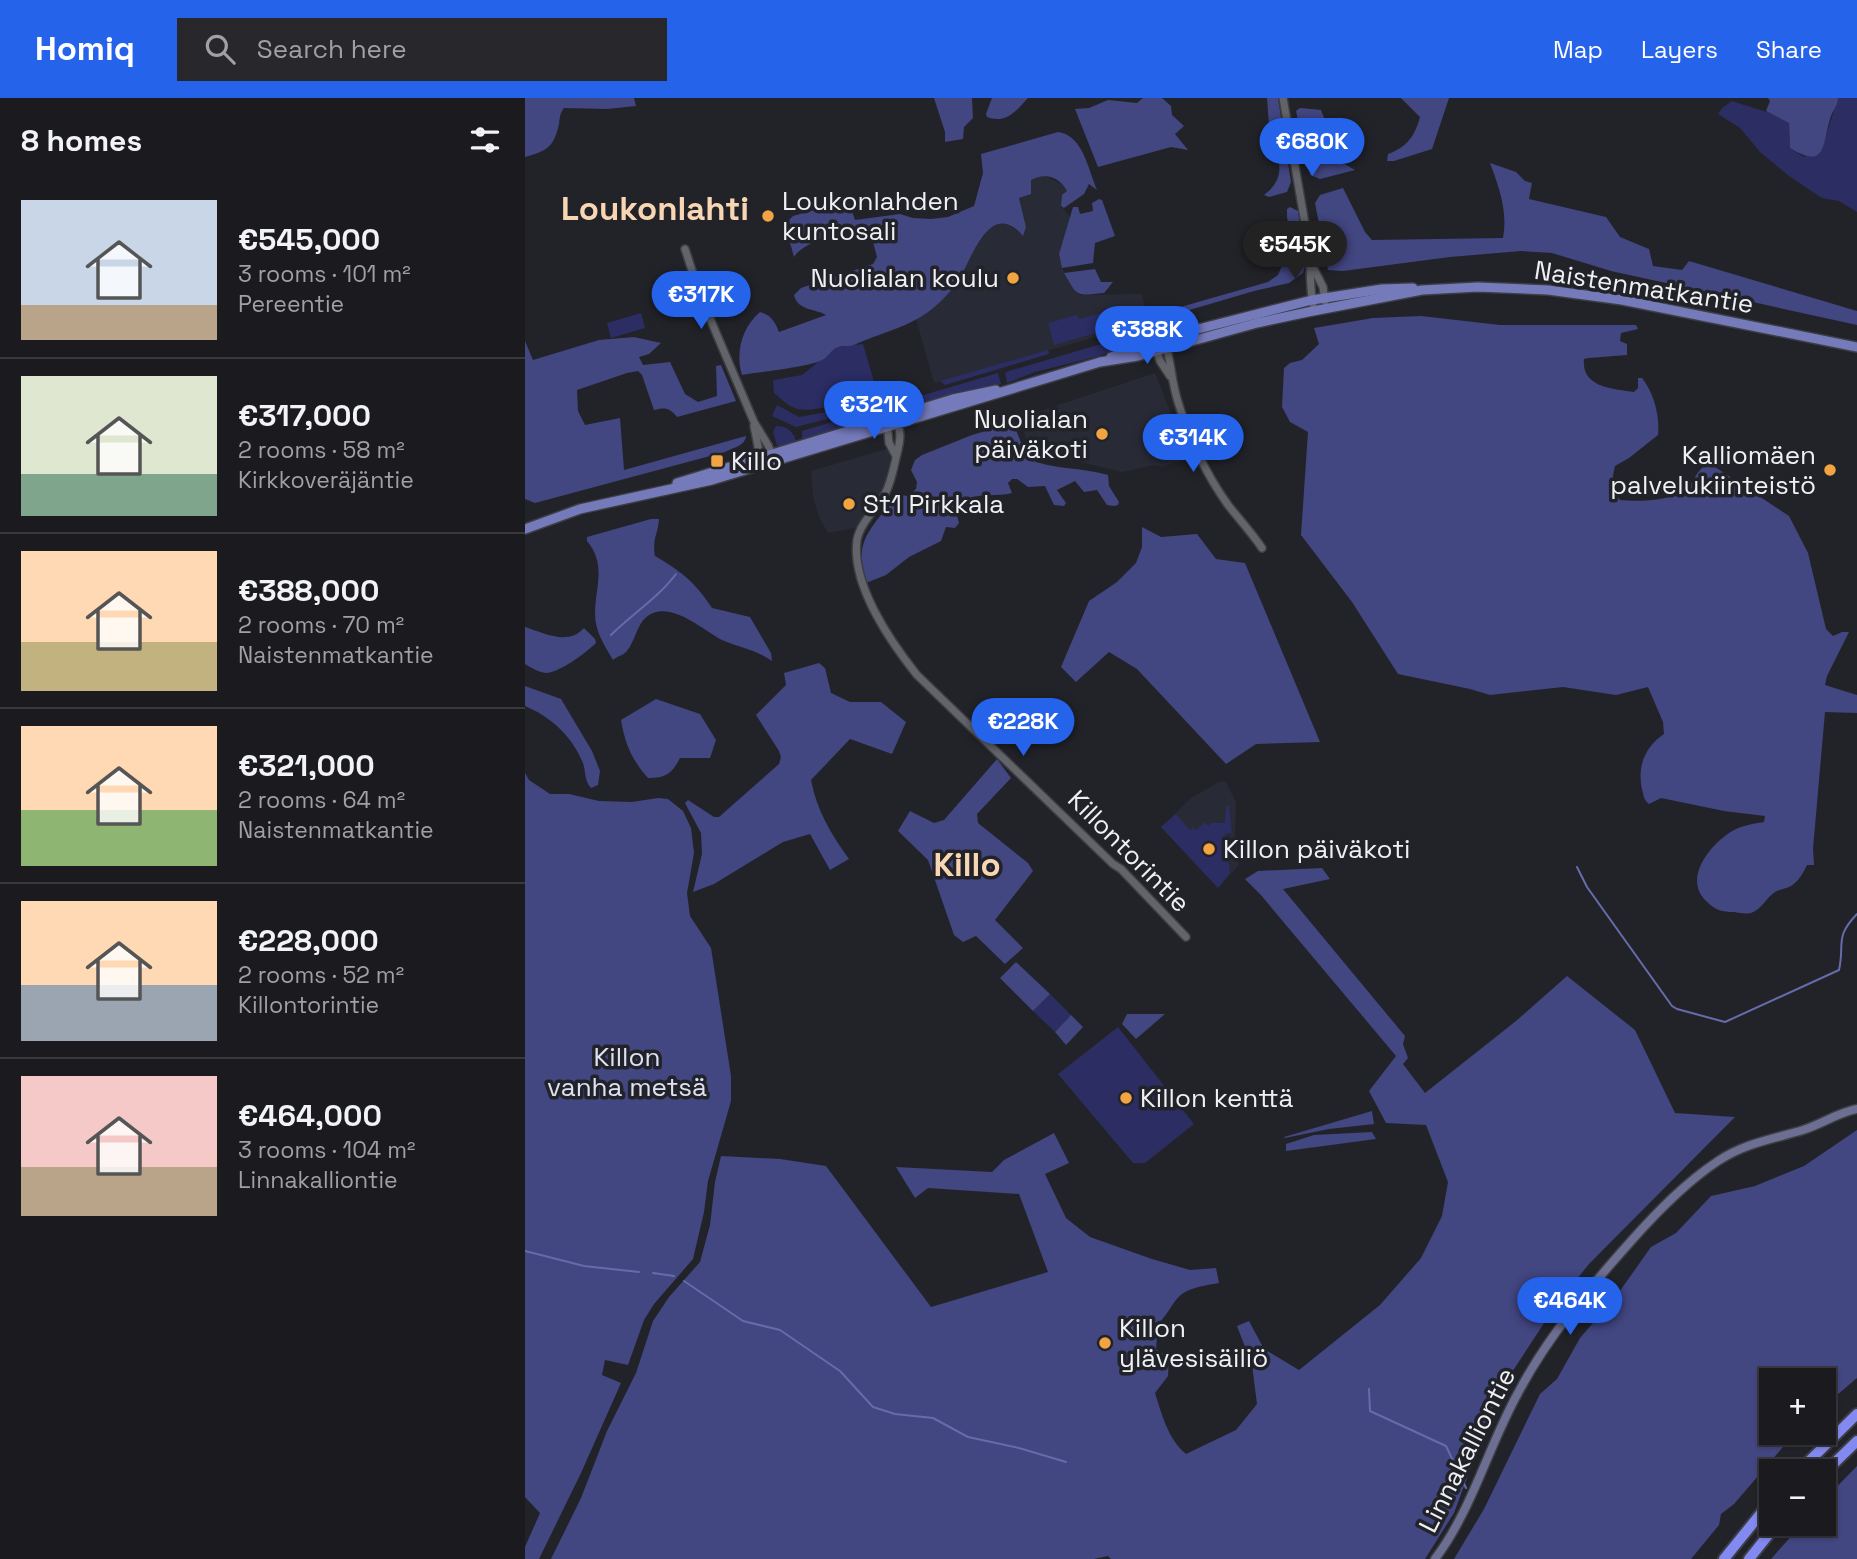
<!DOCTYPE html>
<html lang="en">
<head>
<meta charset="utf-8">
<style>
	:root { --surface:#1a1a1f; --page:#27272c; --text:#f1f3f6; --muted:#9fa1a4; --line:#38383d; --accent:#2563eb }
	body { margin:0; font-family:"Space Grotesk",sans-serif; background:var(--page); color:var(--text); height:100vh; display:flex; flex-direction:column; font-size:26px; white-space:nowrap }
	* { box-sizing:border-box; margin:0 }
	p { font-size:23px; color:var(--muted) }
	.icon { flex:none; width:38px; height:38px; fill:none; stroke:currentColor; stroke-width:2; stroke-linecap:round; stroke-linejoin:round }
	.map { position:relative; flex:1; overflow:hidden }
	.side { display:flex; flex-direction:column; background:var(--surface); width:525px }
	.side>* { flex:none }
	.controls { position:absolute; left:1234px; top:1270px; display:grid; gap:14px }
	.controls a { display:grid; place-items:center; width:77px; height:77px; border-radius:0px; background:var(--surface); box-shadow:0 2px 5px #0004,0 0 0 2px var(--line); font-size:35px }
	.price { position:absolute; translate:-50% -60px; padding:0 16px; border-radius:24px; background:var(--accent); color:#fff; font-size:23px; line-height:46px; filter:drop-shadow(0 2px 4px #0008) }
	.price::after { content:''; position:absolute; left:50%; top:42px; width:21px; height:16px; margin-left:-10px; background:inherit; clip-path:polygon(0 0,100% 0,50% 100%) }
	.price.active { background:#222; color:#fff }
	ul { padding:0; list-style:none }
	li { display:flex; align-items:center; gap:21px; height:175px; padding:0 21px }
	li+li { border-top:2px solid var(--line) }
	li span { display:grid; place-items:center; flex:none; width:196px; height:140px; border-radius:0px; color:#555 }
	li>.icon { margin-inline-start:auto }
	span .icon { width:84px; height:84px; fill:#fffc; stroke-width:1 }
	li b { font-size:30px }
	h2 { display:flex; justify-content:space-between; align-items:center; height:84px; padding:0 21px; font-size:30px }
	header { display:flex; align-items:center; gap:42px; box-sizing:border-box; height:98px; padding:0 35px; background:var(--accent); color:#fff }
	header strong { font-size:33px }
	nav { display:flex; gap:38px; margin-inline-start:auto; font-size:24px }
	.search { width:490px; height:63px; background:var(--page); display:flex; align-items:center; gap:18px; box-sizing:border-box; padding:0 24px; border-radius:0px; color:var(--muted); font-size:26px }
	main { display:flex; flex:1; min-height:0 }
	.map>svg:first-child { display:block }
	.built { fill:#282a36 }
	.green { fill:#2b2d63 }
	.forest { fill:#424681 }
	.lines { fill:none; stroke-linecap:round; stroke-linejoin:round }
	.stream { stroke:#666cab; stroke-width:2 }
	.tertiary-casing { stroke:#3d3e43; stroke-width:10 }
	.secondary-casing { stroke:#3d3e43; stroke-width:11 }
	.primary-casing { stroke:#3d3e43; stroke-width:12 }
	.motorway-casing { stroke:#3d3e43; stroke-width:14 }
	.tertiary { stroke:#62646a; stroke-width:7 }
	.secondary { stroke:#6c6f92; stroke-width:8 }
	.primary { stroke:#757aba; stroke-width:9 }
	.motorway { stroke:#8289f0; stroke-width:10 }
	.poi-dot { fill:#f3a442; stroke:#222329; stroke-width:2.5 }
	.labels { text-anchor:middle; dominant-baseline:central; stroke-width:7; stroke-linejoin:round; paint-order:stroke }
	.poi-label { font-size:26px; fill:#eff0f4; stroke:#222329; text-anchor:start }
	.street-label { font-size:26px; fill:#eff0f4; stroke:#222329 }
	.park-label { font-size:26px; fill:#dee1f4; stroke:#222329 }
	.district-label { font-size:33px; font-weight:bold; fill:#f8d6b3; stroke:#222329 }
</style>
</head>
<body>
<header>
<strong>Homiq</strong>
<div class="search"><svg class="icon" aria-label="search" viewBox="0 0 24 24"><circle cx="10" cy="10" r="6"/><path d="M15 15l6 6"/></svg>Search here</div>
<nav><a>Map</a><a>Layers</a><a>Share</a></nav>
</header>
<main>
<section class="side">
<h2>8 homes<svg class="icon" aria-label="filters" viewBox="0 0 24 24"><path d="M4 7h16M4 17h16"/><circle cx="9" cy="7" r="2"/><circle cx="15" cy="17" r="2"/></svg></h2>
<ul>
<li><span style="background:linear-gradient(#c9d6e8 75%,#b9a48a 0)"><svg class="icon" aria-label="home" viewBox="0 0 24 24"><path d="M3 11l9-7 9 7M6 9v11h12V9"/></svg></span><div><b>€545,000</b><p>3 rooms · 101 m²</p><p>Pereentie</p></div></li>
<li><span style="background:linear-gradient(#dfe7d0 70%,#7fa58c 0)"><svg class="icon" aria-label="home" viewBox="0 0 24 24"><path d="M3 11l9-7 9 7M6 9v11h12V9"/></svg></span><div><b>€317,000</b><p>2 rooms · 58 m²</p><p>Kirkkoveräjäntie</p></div></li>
<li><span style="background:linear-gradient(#ffd9b3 65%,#c2b280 0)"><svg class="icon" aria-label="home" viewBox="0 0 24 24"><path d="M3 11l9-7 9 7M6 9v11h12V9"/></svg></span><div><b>€388,000</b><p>2 rooms · 70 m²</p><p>Naistenmatkantie</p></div></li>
<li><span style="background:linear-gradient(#ffd9b3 60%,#8fb573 0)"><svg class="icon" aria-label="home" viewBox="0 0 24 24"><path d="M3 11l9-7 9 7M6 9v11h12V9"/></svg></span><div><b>€321,000</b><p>2 rooms · 64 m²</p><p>Naistenmatkantie</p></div></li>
<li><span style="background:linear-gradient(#ffd9b3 60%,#9aa5b1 0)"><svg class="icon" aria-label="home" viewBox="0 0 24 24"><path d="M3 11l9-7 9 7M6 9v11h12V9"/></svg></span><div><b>€228,000</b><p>2 rooms · 52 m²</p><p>Killontorintie</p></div></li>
<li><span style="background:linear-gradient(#f6c9c9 65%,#b9a48a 0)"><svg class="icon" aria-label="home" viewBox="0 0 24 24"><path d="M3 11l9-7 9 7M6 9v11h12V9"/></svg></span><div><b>€464,000</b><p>3 rooms · 104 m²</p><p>Linnakalliontie</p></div></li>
</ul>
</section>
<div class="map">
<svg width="1332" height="1461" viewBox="0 0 1332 1461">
	<rect width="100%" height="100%" fill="#222329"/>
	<g class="built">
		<path d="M 518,77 L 539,87 L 542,93 L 536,108 L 546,120 L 534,156 L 537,170 L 551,195 L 556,197 L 617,196 L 623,224 L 409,285 L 391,221 L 407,211 L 462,133 L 472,126 L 480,124 L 498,137 L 501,129 L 494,100 L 506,82 Z"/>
		<path d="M 630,275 L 663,359 L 659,362 L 637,369 L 629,367 L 597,374 L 505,352 L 494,320 Z"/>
		<path d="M 362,351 L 365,354 L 366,368 L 359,388 L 334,429 L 303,435 L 294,419 L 288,398 L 286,373 Z"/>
		<path d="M 700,683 L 711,704 L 710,735 L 714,767 L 693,790 L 636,729 L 666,700 L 694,684 Z"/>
	</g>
	<g class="green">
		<path d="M 1313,0 L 1332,0 L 1332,114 L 1314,103 L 1297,100 L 1264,78 L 1235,54 L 1215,30 L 1193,16 L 1197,10 L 1207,3 L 1257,19 L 1264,25 L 1265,50 L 1279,59 L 1297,50 Z"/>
		<path d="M 590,211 L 595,228 L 529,247 L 523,225 L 552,217 L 554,221 Z"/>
		<path d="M 116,215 L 120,230 L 86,240 L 82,225 Z"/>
		<path d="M 610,236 L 613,244 L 570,259 L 510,274 L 482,285 L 480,275 L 484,273 Z"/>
		<path d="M 338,246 L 352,294 C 334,300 290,315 273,311 C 264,309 256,301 249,295 L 248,282 L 277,277 L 312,249 Z"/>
		<path d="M 523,252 L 524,256 L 420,287 L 415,283 Z"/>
		<path d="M 473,275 L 476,286 L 424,298 L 277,343 L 277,333 Z"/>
		<path d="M 354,301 L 356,307 L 271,329 L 247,318 L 252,307 L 274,319 L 313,312 Z"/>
		<path d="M 251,328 C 262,328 269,334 271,344 L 258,348 L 252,347 L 248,334 Z"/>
		<path d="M 701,708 L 704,708 L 707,735 L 700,736 L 705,775 L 693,790 L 636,729 L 651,716 L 665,732 L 668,730 L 671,732 L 680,724 L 683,728 L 686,725 L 700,725 Z"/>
		<path d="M 525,896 L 546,917 L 530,934 L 508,913 Z"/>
		<path d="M 593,929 L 669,1026 L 620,1065 L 608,1065 L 533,976 Z"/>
	</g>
	<g class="forest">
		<path d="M 0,0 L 109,0 L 111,8 L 82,11 L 39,10 C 35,15 35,19 34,26 C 29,49 22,53 0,59 Z"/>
		<path d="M 409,0 L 447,0 L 448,20 L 439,29 L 438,41 L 420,44 L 420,34 Z"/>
		<path d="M 467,0 L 503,0 C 491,13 481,26 462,19 L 461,16 Z"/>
		<path d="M 618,0 L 637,0 L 646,8 L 647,17 L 659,28 L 650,36 L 663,52 L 646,49 L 573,69 L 550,11 L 564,10 L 583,2 L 612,5 Z"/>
		<path d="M 742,0 L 753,0 L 766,84 L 762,94 L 744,99 L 739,97 C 763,79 755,58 742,35 L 744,27 Z"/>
		<path d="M 876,0 L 924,0 L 907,51 L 869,63 L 862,63 L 863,56 C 882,49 890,38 895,19 Z"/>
		<path d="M 1243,0 L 1313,0 C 1313,8 1307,13 1305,21 C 1297,48 1301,72 1265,50 L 1264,25 L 1241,13 L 1245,3 Z"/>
		<path d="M 775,10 L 796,12 L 816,64 L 830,72 L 795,81 L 785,77 L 771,13 Z"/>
		<path d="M 533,34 C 558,37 563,71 572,92 L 564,86 L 559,96 L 539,110 L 536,108 L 537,97 L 542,93 C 535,79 520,74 506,82 L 506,96 L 494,100 L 501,129 L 498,138 C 465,99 447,161 433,183 C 426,193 416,204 407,211 C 385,229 355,235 329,247 C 324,249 319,247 313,249 C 307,251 303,259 297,262 C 285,269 234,274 217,277 C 210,255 217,229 235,214 C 246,217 250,224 254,234 L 301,217 C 289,210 273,213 269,197 L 276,190 L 348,166 L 352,159 L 348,144 L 342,134 C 336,133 330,132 325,132 C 311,133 276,147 269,159 L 260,126 L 268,118 L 320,103 L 325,107 L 330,122 L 375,116 L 388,120 L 406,121 L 423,119 L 449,108 L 458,75 L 456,56 Z"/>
		<path d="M 965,65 L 991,74 L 1000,83 L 1007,85 L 1004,101 L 1081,119 L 1095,139 L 1124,151 L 1128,168 L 1157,172 L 1164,163 L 1332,213 L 1332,227 L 1086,173 L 1027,155 L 996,153 L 925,159 L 818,173 L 803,172 L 790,105 L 795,97 L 818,90 L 840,134 L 847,142 L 978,140 C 983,114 974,89 965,65 Z"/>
		<path d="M 574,101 L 577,102 L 590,138 L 570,145 L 568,165 L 537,170 L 534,156 L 548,109 L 553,109 L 555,116 L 568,113 L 567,105 Z"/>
		<path d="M 765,109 L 773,113 L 780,168 L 778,175 L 764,185 L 729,193 L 634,221 L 628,219 L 631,216 L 743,184 L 753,177 L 756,170 L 773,155 L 762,120 L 762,111 Z"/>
		<path d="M 570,171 L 576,184 L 588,184 L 579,195 C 550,198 553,199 539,175 Z"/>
		<path d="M 896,218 L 975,227 L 1111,227 L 1113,231 L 1096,235 L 1095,243 L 1102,246 L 1102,257 L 1064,260 L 1059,261 C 1056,290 1089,291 1109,294 L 1113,290 L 1113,280 L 1117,280 C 1129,295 1135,318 1133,337 L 1104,360 L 1090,368 L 1088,377 L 1089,393 L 1095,402 C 1111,404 1148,403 1161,391 C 1168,385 1170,376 1178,369 L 1190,369 L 1264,418 L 1283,455 L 1301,531 L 1308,538 L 1317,534 L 1324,534 L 1302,578 L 1300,587 L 1332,597 L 1332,615 L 1300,614 L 1288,751 L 1289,767 L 1282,767 C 1278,775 1274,783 1266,788 C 1261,791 1255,791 1250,794 C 1242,799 1237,811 1226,815 C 1222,816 1214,815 1209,814 C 1197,814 1190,812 1181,803 C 1156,779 1189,741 1213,730 C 1221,727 1231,725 1239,724 L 1240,718 L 1199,713 L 1136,700 L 1124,706 C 1118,701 1119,698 1117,691 C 1112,668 1120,649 1139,636 L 1138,624 L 1123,589 L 1091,597 L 1038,589 L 965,597 L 945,591 L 873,576 L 827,504 L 776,437 L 783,334 L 765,324 L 757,309 L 759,270 L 765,265 L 777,262 L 794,246 L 789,230 L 848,220 Z"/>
		<path d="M 109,239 L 136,245 L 124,256 L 114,259 L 118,267 L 145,264 L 160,296 L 173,304 L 192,298 L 191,268 L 196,267 L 211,303 L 152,319 C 145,310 140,309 129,312 L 117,277 L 113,273 L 102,275 L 52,292 L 53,313 L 60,327 L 95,320 L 99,372 L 221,338 C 220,348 208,350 200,354 L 10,405 L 0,401 L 0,243 L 8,262 L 74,242 Z"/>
		<path d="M 488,325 L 503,361 C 529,372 556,369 583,377 L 584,388 L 594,404 L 593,407 L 589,408 L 582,407 L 572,392 L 559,394 L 550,383 L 532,392 L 541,405 L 539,408 L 529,407 L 520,388 L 503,389 L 492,381 L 487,381 L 483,385 L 487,395 C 473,399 456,395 443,401 L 446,409 L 431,414 L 434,425 L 430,430 L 421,429 L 416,443 L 384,459 L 361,477 L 341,485 C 327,439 349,431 370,397 L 375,393 L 377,397 L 382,398 L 391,391 L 392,384 L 386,372 L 390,362 L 397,357 L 447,337 Z"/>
		<path d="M 126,421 L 134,421 C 133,437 127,440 130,458 C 156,473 171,485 187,510 L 225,519 L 246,555 L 247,563 C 230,551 215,550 197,542 C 180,533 150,506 128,515 C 111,522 112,542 101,554 C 97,558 92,558 88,562 C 80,548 70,534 70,516 C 70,489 82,467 62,443 L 62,439 Z"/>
		<path d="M 617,429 L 636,439 L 672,436 L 691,461 L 720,465 L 795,644 L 731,646 L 701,666 L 612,571 L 584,554 L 551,584 L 536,569 L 564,503 L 592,484 L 611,465 L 617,449 Z"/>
		<path d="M 0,529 C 19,535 43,548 59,530 L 70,541 L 71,545 C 62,554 34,575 21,575 C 13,574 7,570 0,566 Z"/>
		<path d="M 294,565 L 300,570 L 306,595 L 325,604 L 356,604 L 381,624 L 367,656 L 325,641 L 286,682 C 292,713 306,736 324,761 L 305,772 L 285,736 L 258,744 L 189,786 L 168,794 L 177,756 L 176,735 L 160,705 L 163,702 L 189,719 L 194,719 L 254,666 L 256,659 L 254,653 L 231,617 L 261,587 L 259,575 Z"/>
		<path d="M 0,588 L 36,601 L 67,653 L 75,673 L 73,687 L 66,690 C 59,682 61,674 58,665 C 47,638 26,619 0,608 Z"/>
		<path d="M 131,601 L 175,616 L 191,642 L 185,660 L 155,660 C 147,675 142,680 123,680 C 107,662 100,646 96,622 Z"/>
		<path d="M 472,661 L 486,680 L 452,716 L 453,725 L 503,765 L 508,773 L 470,822 L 498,850 L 480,866 L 451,838 L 438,844 L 429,837 L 403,762 L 373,733 L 385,713 L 409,725 L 419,722 Z"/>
		<path d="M 0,675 L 4,682 L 25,696 L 44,696 L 74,703 L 107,704 L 133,700 L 143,701 L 158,713 L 166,730 L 169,755 L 162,795 L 165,818 L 186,850 L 206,978 L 206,1003 L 183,1083 L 179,1114 L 168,1161 L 129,1206 L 119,1222 L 103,1267 L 80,1262 L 77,1277 L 96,1285 L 56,1375 L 14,1461 L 0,1461 L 0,1449 L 15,1415 L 0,1399 Z"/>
		<path d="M 797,770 L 805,781 L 758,791 L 880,938 L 878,946 L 883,960 L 878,966 L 900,995 L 991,923 L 1042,878 L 1110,932 L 1150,1015 L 1210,1019 L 1064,1166 L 1031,1207 L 974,1294 L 929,1415 L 900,1461 L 586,1461 L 583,1458 L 569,1461 L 26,1461 L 56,1400 L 82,1333 L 111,1275 L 128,1223 L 144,1199 L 175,1164 L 185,1127 L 190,1084 L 196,1058 L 255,1061 L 301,1068 L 406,1209 L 523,1174 L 494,1096 L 403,1090 L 390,1100 L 371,1069 L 467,1074 L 479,1062 L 529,1035 L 544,1065 L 520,1076 L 541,1120 L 565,1139 L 627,1161 L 665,1172 L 691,1170 L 694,1185 C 679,1188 661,1189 651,1202 C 644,1211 642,1217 633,1226 L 631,1251 L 644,1260 L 643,1278 L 630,1295 C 637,1317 643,1341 661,1356 L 711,1332 L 732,1306 L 727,1267 L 712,1228 L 724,1223 L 739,1251 L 774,1272 L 855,1207 L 896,1160 L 917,1118 L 923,1084 L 901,1027 L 861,1025 L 844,993 L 871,958 L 735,796 L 720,781 L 733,773 Z"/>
		<path d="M 491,864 L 525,896 L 508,913 L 475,880 Z"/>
		<path d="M 602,916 L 640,916 L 611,941 L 597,926 Z"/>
		<path d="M 546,917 L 558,929 L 541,947 L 530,934 Z"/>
		<path d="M 847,1013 L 849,1026 L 804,1031 L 760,1040 L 759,1039 Z"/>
		<path d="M 1332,1032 L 1332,1280 L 1299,1308 L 1298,1283 L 1246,1283 L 1246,1335 L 1270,1335 L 1209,1406 L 1196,1416 L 1194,1427 L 1166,1461 L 929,1461 L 959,1411 L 1015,1296 L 1032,1281 L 1055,1240 L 1092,1197 L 1126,1149 L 1151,1135 L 1186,1098 L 1230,1088 L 1279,1068 Z"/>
		<path d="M 847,1034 L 851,1041 L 761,1053 L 761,1046 L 789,1037 Z"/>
		<path d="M 1332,1368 L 1332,1461 L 1246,1461 L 1277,1426 L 1298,1426 L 1299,1402 Z"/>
	</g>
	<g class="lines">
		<g class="stream">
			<path d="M 86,537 C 107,516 133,500 151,476"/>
			<path d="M 1052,769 L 1062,789 L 1147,908 L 1152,911 L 1200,924 L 1314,872 C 1320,845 1309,840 1332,816"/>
			<path d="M 0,1153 L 59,1168 L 114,1174"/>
			<path d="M 128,1175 L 149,1178"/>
			<path d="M 159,1183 L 218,1223 L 255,1232 L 315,1273 L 348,1309 L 370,1316 L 408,1320 L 443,1339 L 494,1350 L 541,1364"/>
			<path d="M 844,1291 L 845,1313 L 921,1348 L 941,1390"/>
		</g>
		<defs>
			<g id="tertiary">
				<path d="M 758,0 L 784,148 C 786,167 784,186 788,206"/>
				<path d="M 160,151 L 175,197 L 229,324 L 243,347 L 248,360"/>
				<path d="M 786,165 L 798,189 L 800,203"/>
				<path d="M 639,240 C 646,261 646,282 653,304 C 664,340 681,376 703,407 C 714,421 727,435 737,450"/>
				<path d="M 630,248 L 635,263 L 645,278"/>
				<path d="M 371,323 C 378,335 374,347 371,360 C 368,373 366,384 360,396 C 352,410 335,425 332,442 C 326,486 365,543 392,577 L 588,766 L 596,771 L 661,839"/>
				<path d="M 362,325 L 364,345 L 371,358"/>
				<path d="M 229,328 L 236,364"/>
			</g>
			<path id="secondary" d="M 910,1461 C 947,1412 963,1349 993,1295 C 1023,1238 1065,1189 1107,1142 C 1133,1113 1161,1084 1193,1063 C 1220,1045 1248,1041 1278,1032 C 1297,1026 1312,1015 1332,1011"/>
			<g id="primary">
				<path d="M 586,259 L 646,238 L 787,202 L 857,191 L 888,190"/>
				<path d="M 152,385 L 428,301 L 471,292"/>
				<path d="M 0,431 L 55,411 L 187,382 L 575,264 L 613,258 L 732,225 L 783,214 L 897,192 L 953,189 L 1023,192 L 1097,202 L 1332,249"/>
			</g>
			<g id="motorway">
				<path d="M 1273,1374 L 1332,1316"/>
				<path d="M 1298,1376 L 1332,1343"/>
				<path d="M 1199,1461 L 1246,1403"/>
				<path d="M 1224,1461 L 1252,1426"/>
			</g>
		</defs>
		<use href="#tertiary" class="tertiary-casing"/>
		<use href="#secondary" class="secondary-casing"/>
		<use href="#primary" class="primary-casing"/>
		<use href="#motorway" class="motorway-casing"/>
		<use href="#tertiary" class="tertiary"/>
		<use href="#secondary" class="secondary"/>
		<use href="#primary" class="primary"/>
		<use href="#motorway" class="motorway"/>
	</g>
	<g class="poi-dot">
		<circle cx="243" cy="118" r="7"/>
		<circle cx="488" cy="180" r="7"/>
		<circle cx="577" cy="336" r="7"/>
		<rect x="185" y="356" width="14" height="14" rx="3.5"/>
		<circle cx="1305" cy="372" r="7"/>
		<circle cx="324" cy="406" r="7"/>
		<circle cx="684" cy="751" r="7"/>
		<circle cx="601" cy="1000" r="7"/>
		<circle cx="580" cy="1245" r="7"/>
	</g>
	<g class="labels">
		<g class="poi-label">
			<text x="257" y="103">Loukonlahden<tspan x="257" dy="30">kuntosali</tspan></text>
			<text x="474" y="180" text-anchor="end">Nuolialan koulu</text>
			<text x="563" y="321" text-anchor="end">Nuolialan<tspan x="563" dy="30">päiväkoti</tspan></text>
			<text x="1291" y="357" text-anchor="end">Kalliomäen<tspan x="1291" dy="30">palvelukiinteistö</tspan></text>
			<text x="206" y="363">Killo</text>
			<text x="338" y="406">St1 Pirkkala</text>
			<text x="698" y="751">Killon päiväkoti</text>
			<text x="615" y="1000">Killon kenttä</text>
			<text x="594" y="1230">Killon<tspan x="594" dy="30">ylävesisäiliö</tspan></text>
		</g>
		<g class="street-label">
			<text transform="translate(1119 189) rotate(9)">Naistenmatkantie</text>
			<text transform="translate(604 753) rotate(45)">Killontorintie</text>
			<text transform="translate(942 1352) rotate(-63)">Linnakalliontie</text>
		</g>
		<g class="park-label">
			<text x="102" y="959">Killon<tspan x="102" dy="30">vanha metsä</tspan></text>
		</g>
		<g class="district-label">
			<text x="130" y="111">Loukonlahti</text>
			<text x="442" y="767">Killo</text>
		</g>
	</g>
</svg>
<div class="controls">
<a>+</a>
<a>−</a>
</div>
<b class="price" style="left:787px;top:80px">€680K</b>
<b class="price active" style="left:770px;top:183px">€545K</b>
<b class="price" style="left:176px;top:233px">€317K</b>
<b class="price" style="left:622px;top:268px">€388K</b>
<b class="price" style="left:349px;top:343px">€321K</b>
<b class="price" style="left:668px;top:376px">€314K</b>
<b class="price" style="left:498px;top:660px">€228K</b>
<b class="price" style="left:1045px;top:1239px">€464K</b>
</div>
</main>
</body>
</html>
